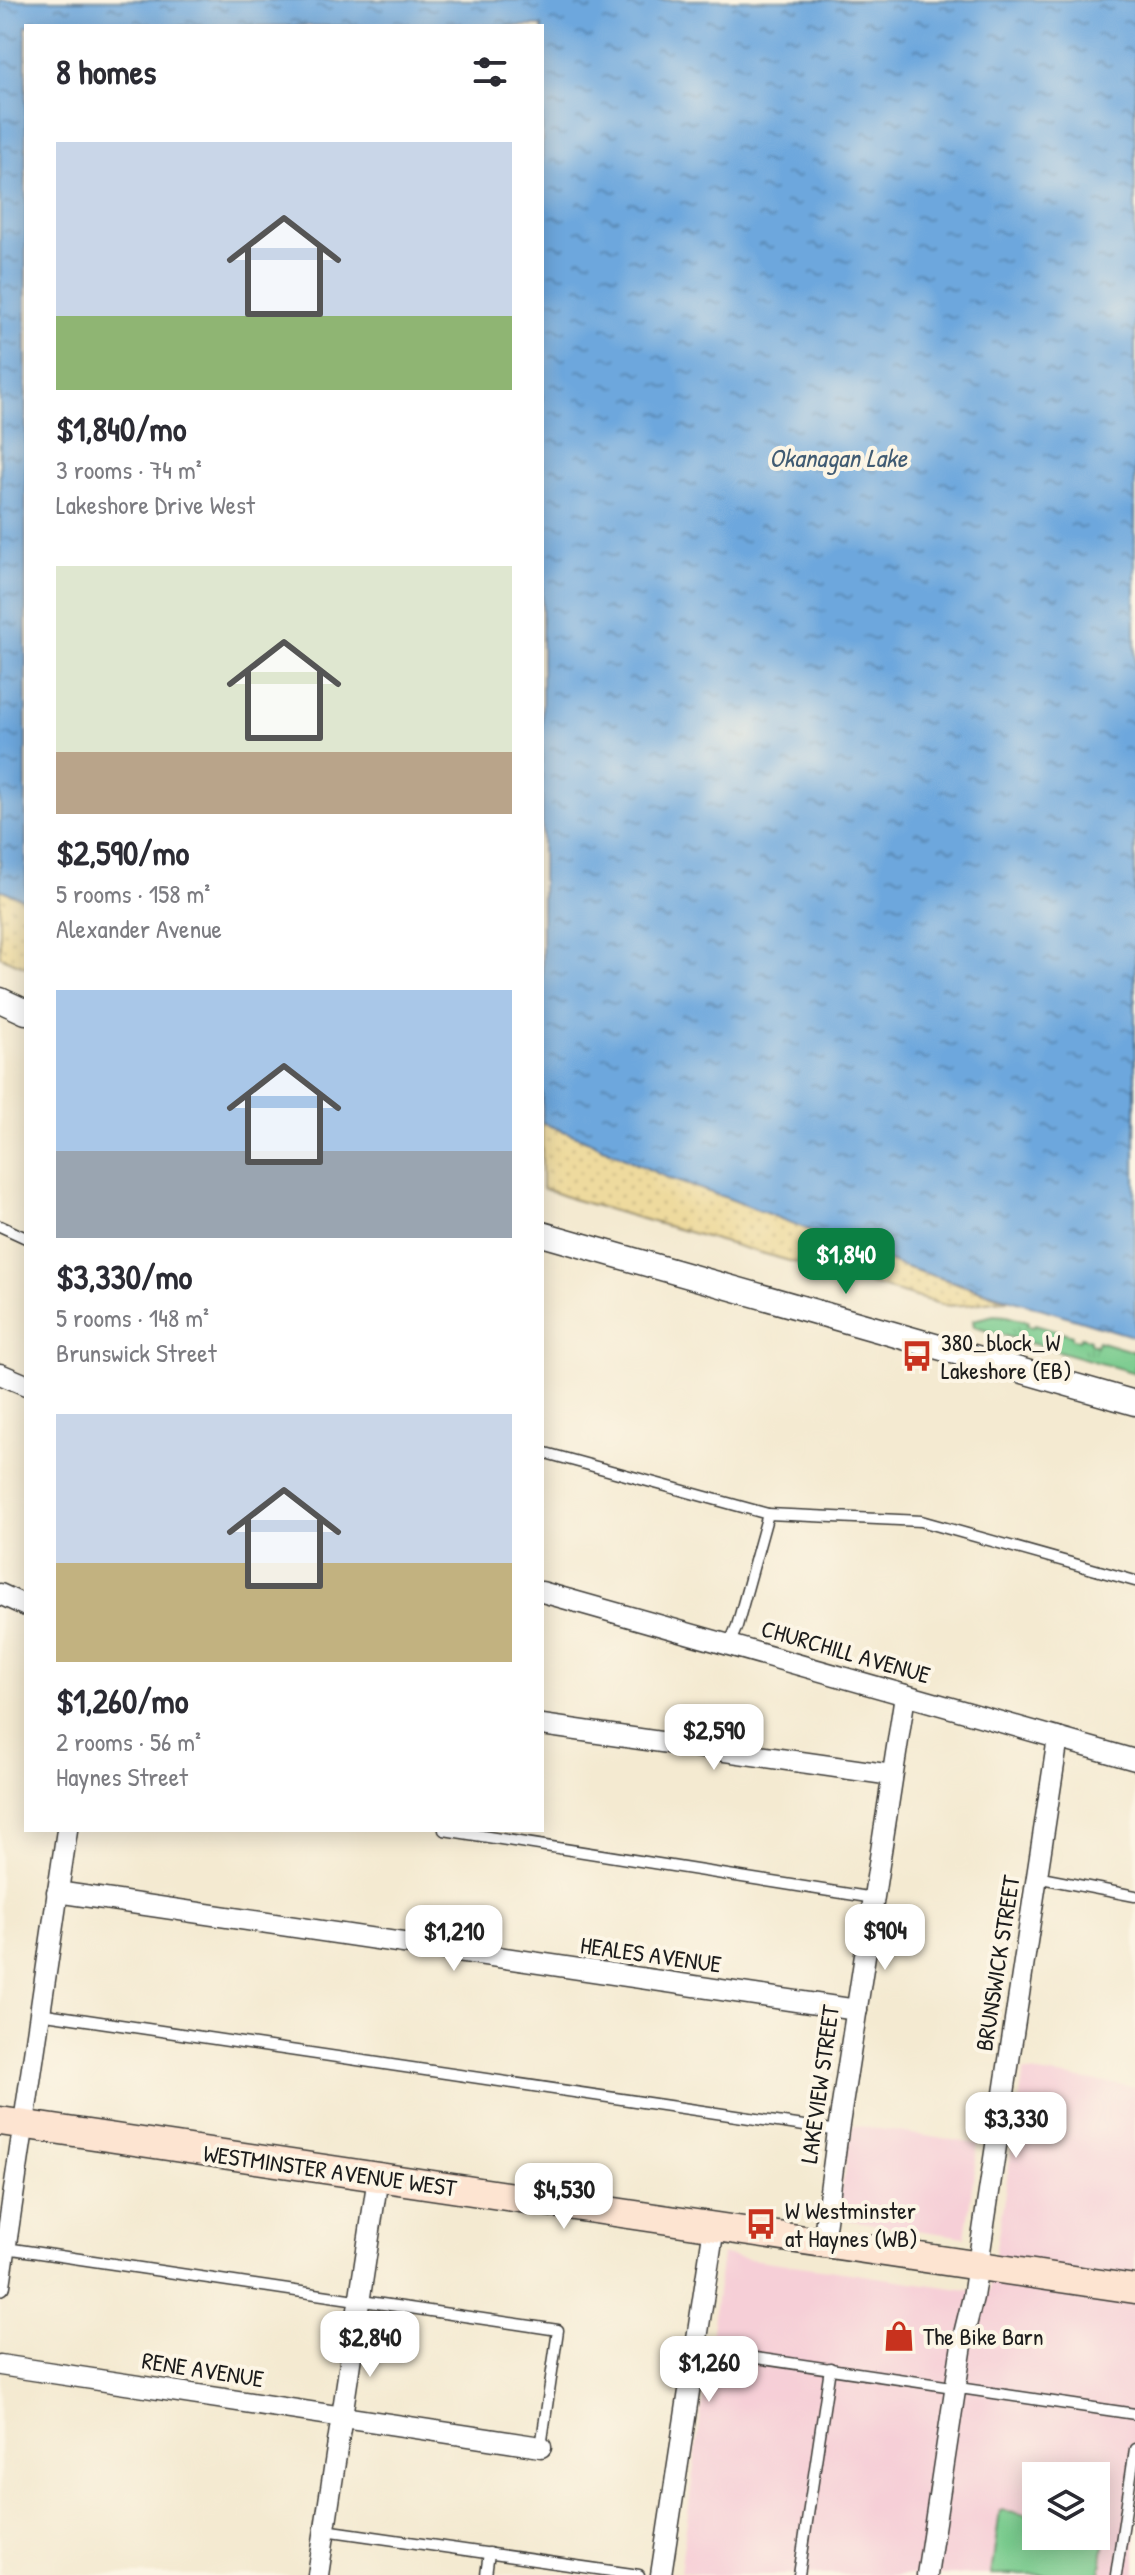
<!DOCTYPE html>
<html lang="en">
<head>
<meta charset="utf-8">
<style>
	:root { --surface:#fff; --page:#f7f7f7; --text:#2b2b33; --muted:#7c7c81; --accent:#0b8043 }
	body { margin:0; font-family:"Patrick Hand",sans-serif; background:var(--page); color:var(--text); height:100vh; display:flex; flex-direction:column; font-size:30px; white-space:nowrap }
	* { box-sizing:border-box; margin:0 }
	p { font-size:26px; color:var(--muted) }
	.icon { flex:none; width:44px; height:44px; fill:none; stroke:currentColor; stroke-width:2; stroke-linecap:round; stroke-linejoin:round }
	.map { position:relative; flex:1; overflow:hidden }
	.side { position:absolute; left:24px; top:24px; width:520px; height:1808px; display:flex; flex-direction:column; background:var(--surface); border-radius:0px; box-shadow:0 4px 20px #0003 }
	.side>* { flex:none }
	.buttons { position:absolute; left:1022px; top:2462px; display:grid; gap:16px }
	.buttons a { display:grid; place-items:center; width:88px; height:88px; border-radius:0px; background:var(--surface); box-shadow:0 4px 20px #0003; font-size:40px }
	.price { position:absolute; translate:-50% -68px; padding:0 18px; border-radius:16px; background:#fff; color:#222; font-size:26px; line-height:52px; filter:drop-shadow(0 2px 4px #0008) }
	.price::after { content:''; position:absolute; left:50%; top:48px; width:24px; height:18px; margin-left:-12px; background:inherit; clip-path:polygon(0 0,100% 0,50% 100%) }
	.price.on { background:var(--accent); color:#fff }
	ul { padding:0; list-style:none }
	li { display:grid; align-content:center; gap:16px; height:424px; padding:0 32px }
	li span { display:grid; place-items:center; height:248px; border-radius:0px; color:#555 }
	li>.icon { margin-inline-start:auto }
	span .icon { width:144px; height:144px; fill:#fffc; stroke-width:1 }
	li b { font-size:34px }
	h2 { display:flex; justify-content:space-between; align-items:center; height:96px; padding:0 32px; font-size:34px }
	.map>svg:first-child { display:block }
	.built { fill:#f6cfd7; fill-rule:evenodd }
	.grass { fill:url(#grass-tufts); stroke:#4a7454; stroke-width:2 }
	.sand { fill:url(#sand-dots); stroke:#857b5d; stroke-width:2 }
	.garden { fill:#78cb8d; stroke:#4a7454; stroke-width:2 }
	.water { fill:url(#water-ripples); stroke:#44627c; stroke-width:2 }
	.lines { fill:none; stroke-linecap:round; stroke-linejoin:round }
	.service-casing { stroke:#3c3b37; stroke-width:13 }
	.minor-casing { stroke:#3c3b37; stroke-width:23 }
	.tertiary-casing { stroke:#3c3b37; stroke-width:27 }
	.secondary-casing { stroke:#3c3b37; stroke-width:31 }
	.service { stroke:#fff; stroke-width:10 }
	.minor { stroke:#fff; stroke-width:20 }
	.tertiary { stroke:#fff; stroke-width:24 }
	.secondary { stroke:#fde4d1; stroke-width:28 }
	.labels { text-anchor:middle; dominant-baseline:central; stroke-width:8; stroke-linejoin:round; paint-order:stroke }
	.poi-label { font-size:24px; fill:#1c1c1c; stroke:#fcf5e5; text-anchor:start }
	.street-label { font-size:24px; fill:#1c1c1c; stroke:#fcf5e5 }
	.water-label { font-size:26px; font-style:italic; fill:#405b73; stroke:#fcf5e5 }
</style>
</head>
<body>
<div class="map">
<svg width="1135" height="2575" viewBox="0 0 1135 2575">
	<defs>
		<pattern id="grass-tufts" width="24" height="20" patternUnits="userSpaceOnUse" patternTransform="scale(2)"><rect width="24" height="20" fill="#78cb8d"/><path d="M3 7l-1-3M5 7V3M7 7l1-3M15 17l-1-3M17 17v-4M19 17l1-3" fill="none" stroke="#67ae79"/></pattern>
		<pattern id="sand-dots" width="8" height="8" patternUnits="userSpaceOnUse" patternTransform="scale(2)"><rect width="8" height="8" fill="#eeda9e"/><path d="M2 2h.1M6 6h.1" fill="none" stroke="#ccba88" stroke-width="1.8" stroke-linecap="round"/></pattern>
		<pattern id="water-ripples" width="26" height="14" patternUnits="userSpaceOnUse" patternTransform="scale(2)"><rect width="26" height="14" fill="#6da7dd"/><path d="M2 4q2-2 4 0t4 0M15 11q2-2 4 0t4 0" fill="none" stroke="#5987b2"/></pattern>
	</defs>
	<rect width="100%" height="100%" fill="#fcf5e5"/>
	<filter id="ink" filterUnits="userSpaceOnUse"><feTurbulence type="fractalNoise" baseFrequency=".0125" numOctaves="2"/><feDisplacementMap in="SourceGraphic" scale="16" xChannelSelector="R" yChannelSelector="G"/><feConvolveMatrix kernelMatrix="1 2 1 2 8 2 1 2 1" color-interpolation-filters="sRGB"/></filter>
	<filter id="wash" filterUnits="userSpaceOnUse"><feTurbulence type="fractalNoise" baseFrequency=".006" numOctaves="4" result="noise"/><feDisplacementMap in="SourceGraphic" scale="32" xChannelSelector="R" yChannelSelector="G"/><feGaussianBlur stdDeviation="1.8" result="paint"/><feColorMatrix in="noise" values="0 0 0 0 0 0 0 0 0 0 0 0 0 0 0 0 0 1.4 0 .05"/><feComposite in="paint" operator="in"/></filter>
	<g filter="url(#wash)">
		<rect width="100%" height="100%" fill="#f4ead1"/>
		<g class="built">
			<path d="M 1024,2071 L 1135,2087 L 1135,2575 L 701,2575 L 680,2572 L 722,2255 L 989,2293 ZM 1036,2476 L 1096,2476 L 1096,2536 L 1036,2536 Z"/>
			<path d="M 852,2125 L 978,2144 L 965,2237 L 841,2219 L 838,2211 Z"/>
		</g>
		<path class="grass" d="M 994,1315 L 1006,1316 L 1028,1322 L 1027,1326 L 1034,1327 L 1035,1324 L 1072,1335 L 1072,1339 L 1079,1340 L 1081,1337 L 1090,1340 L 1090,1343 L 1096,1346 L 1098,1341 L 1135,1352 L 1135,1373 L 974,1327 L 973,1320 Z"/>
		<g class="sand">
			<path d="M 0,889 L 26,900 L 26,967 L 0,956 Z"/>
			<path d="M 542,1123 L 582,1137 L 670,1179 L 730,1199 L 899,1265 L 1008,1300 C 986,1300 966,1308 944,1305 L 572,1199 L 542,1188 Z"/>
		</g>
		<path class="garden" d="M 1000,2511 L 1036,2516 L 1036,2536 L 1096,2536 L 1096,2524 L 1107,2526 L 1100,2575 L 991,2575 Z"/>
		<path class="water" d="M 0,0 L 1135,0 L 1135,1337 L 899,1265 L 730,1199 L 670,1179 L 582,1138 L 542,1123 L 542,26 L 26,26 L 26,900 L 0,889 Z"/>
	</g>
	<g filter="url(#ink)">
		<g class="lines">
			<defs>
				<g id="service">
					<path d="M 0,1226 L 26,1238"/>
					<path d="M 542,1452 L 768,1514 L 737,1626 L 729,1645"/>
					<path d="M 768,1514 L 921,1521 L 1135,1581"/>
					<path d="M 444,1830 L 874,1898"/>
					<path d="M 1036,1877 L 1135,1896"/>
					<path d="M 39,2013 L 838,2131"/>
					<path d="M 6,2248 L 558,2330 L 541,2447"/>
					<path d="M 695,2349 L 1135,2414"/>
					<path d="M 325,2530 L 639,2575"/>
					<path d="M 486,2575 L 489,2553"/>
					<path d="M 799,2575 L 830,2368"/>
					<path d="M 1116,2575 L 1135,2449"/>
				</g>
				<g id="minor">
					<path d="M 0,1374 L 26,1385"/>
					<path d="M 542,1592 L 1135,1760"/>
					<path d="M 0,1594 L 26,1606"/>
					<path d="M 542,1725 L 892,1775"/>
					<path d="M 57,1892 L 857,2010"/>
					<path d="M 823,2243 L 838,2131 L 905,1695"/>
					<path d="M 0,2285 L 67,1830"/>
					<path d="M 0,2365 L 541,2447"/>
					<path d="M 318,2575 L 378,2177"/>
					<path d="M 661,2575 L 714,2227"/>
					<path d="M 927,2575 L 963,2338 L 973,2297 L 1058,1738"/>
				</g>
				<g id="tertiary">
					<path d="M 0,1000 L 26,1012"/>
					<path d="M 542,1234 L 1135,1403"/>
				</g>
				<path id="secondary" d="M 0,2121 L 1135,2289"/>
			</defs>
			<use href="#service" class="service-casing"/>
			<use href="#minor" class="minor-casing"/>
			<use href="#tertiary" class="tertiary-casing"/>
			<use href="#secondary" class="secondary-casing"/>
			<use href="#service" class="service"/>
			<use href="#minor" class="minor"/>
			<use href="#tertiary" class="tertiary"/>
			<use href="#secondary" class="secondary"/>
		</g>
	</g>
	<defs>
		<symbol id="bus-bare" viewBox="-9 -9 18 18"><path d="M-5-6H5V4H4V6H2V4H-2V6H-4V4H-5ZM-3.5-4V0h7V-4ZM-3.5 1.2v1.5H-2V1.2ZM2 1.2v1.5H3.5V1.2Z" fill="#c8321e" stroke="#fcf5e5" stroke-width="2.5" paint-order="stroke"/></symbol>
		<symbol id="shop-bare" viewBox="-9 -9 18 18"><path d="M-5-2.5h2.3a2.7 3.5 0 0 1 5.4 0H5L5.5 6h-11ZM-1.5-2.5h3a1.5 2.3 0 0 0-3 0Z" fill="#c8321e" stroke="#fcf5e5" stroke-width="2.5" paint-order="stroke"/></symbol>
	</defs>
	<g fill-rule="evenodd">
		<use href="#bus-bare" x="895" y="1334" width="44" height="44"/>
		<use href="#bus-bare" x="739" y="2202" width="44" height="44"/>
		<use href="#shop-bare" x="877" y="2314" width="44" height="44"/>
	</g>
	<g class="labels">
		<g class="poi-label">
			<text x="941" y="1342">380_block_W<tspan x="941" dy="28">Lakeshore (EB)</tspan></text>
			<text x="785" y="2210">W Westminster<tspan x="785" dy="28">at Haynes (WB)</tspan></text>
			<text x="923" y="2336">The Bike Barn</text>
		</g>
		<g class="street-label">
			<text transform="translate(846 1651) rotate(16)">CHURCHILL AVENUE</text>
			<text transform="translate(651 1954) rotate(8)">HEALES AVENUE</text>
			<text transform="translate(997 1963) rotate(-81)">BRUNSWICK STREET</text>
			<text transform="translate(819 2084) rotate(-82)">LAKEVIEW STREET</text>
			<text transform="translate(330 2170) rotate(8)">WESTMINSTER AVENUE WEST</text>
			<text transform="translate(203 2369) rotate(9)">RENE AVENUE</text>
		</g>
		<g class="water-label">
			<text x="838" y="457">Okanagan Lake</text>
		</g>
	</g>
</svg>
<div class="buttons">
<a><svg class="icon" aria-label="layers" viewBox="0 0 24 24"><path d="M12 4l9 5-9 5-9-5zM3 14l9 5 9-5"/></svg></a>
</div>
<b class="price on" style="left:846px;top:1296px">$1,840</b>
<b class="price" style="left:714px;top:1772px">$2,590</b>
<b class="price" style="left:885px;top:1972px">$904</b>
<b class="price" style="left:454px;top:1973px">$1,210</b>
<b class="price" style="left:1016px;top:2160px">$3,330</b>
<b class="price" style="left:564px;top:2231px">$4,530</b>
<b class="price" style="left:370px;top:2379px">$2,840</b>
<b class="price" style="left:709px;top:2404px">$1,260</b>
<section class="side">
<h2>8 homes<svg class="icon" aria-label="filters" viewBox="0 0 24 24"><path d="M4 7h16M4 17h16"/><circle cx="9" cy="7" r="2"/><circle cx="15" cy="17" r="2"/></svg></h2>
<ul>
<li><span style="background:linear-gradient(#c9d6e8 70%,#8fb573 0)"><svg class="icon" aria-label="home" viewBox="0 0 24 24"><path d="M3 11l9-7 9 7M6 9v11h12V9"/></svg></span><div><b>$1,840/mo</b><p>3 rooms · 74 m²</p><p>Lakeshore Drive West</p></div></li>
<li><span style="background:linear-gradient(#dfe7d0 75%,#b9a48a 0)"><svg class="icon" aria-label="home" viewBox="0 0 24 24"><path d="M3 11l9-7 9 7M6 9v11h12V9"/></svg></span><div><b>$2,590/mo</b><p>5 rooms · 158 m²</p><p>Alexander Avenue</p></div></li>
<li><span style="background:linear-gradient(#a9c7e8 65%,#9aa5b1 0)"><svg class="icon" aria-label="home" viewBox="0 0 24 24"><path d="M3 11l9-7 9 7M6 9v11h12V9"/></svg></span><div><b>$3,330/mo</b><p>5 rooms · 148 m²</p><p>Brunswick Street</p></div></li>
<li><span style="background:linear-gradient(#c9d6e8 60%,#c2b280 0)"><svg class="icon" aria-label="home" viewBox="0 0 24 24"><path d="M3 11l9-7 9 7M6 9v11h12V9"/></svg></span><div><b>$1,260/mo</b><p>2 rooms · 56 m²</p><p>Haynes Street</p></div></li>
</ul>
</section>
</div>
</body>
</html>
